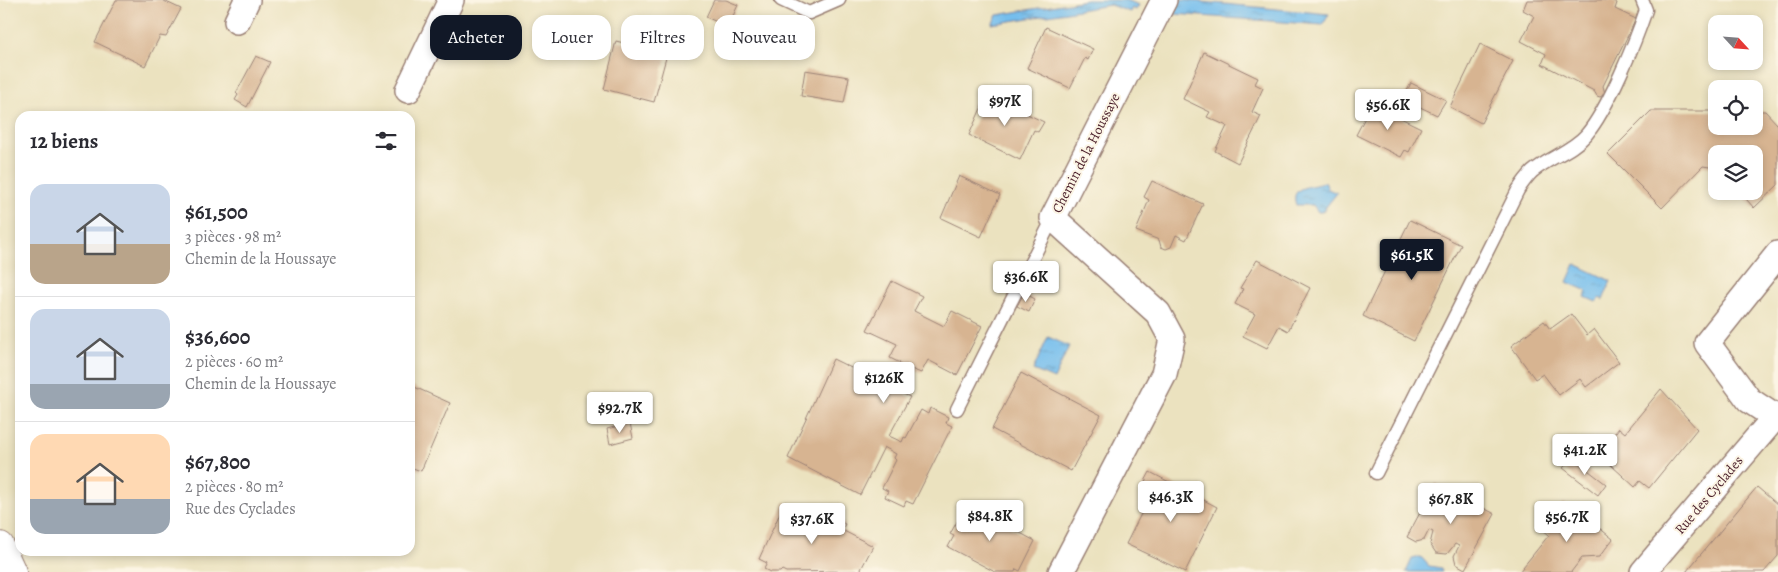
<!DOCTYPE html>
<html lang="fr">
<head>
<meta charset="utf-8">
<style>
	:root { --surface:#fff; --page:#f7f7f7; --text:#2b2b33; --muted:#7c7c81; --line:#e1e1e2; --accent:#111827 }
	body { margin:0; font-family:Alegreya,serif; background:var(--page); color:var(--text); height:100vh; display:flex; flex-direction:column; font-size:19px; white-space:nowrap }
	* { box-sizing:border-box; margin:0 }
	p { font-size:16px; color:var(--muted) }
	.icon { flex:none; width:28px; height:28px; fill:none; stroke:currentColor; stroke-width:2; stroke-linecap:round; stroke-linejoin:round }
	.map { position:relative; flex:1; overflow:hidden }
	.details { position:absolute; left:15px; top:111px; width:400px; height:445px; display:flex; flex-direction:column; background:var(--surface); border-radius:15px; box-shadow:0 2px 8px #0003 }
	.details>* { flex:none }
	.hud { position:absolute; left:430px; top:15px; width:475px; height:45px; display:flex; gap:10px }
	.needle { width:32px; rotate:116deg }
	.controls { position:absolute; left:1708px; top:15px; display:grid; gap:10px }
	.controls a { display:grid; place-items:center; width:55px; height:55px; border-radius:10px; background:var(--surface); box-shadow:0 2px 8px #0003; font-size:25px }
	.price { position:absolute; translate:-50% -42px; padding:0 11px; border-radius:5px; background:#fff; color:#222; font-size:16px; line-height:32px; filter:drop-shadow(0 1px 2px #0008) }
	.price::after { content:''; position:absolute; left:50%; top:30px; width:15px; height:11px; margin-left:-8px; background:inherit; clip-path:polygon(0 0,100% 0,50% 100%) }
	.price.active { background:var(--accent); color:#fff }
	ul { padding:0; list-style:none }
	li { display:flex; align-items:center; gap:15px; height:125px; padding:0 15px }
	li+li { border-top:1px solid var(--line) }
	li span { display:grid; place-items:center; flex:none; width:140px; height:100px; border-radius:15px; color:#555 }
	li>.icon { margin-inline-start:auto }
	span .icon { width:60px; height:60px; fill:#fffc; stroke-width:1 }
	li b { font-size:21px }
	h2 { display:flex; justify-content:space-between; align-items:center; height:60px; padding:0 15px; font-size:21px }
	.pill { padding:0 18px; border-radius:15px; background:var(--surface); box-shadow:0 2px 8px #0003; font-size:18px; line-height:45px }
	.pill.active { background:var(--accent); color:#fff }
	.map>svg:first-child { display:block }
	.water { fill:url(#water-ripples); stroke:#606e8c }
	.building { fill:#d7b491 }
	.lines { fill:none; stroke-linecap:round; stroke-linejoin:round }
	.lane-casing { stroke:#9a8075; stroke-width:15 }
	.street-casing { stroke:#9a8075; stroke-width:28 }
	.highway-casing { stroke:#9a8075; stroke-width:30 }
	.lane { stroke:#fff; stroke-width:12 }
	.street { stroke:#fff; stroke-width:25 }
	.highway { stroke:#fff; stroke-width:28 }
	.labels { text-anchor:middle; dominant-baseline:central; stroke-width:4; stroke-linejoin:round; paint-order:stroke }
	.street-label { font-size:14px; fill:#4a1f2b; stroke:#fcf5e5 }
</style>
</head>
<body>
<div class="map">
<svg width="1778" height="572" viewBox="0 0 1778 572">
	<defs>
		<pattern id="water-ripples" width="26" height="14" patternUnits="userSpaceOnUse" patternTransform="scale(1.25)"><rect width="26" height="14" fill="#75beed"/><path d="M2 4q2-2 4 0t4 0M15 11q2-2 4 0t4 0" fill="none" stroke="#629ac0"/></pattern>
	</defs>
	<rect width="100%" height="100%" fill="#fcf5e5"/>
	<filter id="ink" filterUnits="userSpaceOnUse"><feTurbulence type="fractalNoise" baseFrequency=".02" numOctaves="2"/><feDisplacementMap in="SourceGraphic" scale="10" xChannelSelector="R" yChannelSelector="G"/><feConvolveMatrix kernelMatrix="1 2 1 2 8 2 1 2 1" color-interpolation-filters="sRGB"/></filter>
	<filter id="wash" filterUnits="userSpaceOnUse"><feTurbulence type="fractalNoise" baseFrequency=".0096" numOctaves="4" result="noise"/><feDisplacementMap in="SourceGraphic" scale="20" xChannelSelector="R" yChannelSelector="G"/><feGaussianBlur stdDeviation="1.12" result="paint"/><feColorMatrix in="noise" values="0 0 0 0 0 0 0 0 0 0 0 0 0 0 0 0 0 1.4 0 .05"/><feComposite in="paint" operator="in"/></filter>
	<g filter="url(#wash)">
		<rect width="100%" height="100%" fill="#ebe2bf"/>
		<g class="water">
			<path d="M 1087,0 L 1125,0 L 1139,5 L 1136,10 L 1132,8 L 1130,12 L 1110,5 L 992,24 L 997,15 Z"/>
			<path d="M 1181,0 L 1182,0 L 1329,14 L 1323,25 L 1174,14 Z"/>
			<path d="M 1325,182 L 1328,189 L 1337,193 L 1322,212 L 1318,212 L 1313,205 L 1296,205 C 1289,184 1313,188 1325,182 Z"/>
			<path d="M 1575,264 L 1611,281 L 1603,300 L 1600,298 L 1596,302 L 1585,297 L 1587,291 L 1567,282 Z"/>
			<path d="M 1048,337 L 1069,346 L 1054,379 L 1033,370 Z"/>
			<path d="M 1421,557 L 1429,566 L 1441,568 L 1442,572 L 1406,572 L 1412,559 Z"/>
		</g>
		<g id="blocks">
			<g class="building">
				<path d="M 116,0 L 162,0 L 181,9 L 166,37 L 160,36 L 145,66 L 95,42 Z"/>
				<path d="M 714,0 L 726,0 L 738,5 L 728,27 L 706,17 Z"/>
				<path d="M 1527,0 L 1611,0 L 1617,3 L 1615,9 L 1636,19 L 1603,86 L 1605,94 L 1600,97 L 1597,96 L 1594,91 L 1542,64 L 1546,54 L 1521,41 L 1534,16 L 1523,10 Z"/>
				<path d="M 1046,27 L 1093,49 L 1088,60 L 1085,58 L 1070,88 L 1027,68 Z"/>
				<path d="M 616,41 L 667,54 L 654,102 L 604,89 Z"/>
				<path d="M 1480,44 L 1513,61 L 1481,123 L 1450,107 Z"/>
				<path d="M 1204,52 L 1258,78 L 1255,84 L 1263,88 L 1252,112 L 1261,116 L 1238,163 L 1215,151 L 1227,126 L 1207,117 L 1210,112 L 1183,99 Z"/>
				<path d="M 256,56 L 270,62 L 247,107 L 235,100 L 238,95 L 236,93 Z"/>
				<path d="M 805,70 L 849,77 L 844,103 L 801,96 Z"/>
				<path d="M 1411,83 L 1446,100 L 1437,115 L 1403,99 Z"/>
				<path d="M 987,95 L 1044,122 L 1038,132 L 1034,130 L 1020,160 L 969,135 Z"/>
				<path d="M 1372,104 L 1421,128 L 1409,152 L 1405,150 L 1401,157 L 1356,135 Z"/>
				<path d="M 1651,111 L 1716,111 L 1716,126 L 1754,126 L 1754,111 L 1765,111 L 1778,125 L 1778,185 L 1754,208 L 1739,191 L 1754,191 L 1754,154 L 1716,154 L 1716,168 L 1703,166 L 1662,208 L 1608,154 Z"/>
				<path d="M 959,176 L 1000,195 L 981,237 L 941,218 Z"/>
				<path d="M 1152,181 L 1203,204 L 1186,240 L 1176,235 L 1171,247 L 1166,249 L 1161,247 L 1159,240 L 1136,231 L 1149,200 L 1144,197 Z"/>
				<path d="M 1410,220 L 1461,245 L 1414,341 L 1363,316 Z"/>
				<path d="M 1257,260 L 1310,288 L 1288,331 L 1279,326 L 1267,348 L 1243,336 L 1255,314 L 1235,304 L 1243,289 L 1240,288 Z"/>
				<path d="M 892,281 L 922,296 L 914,311 L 944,326 L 952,311 L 982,326 L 957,375 L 928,360 L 921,373 L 911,369 L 899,392 L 910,397 L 889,436 L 902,442 L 904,437 L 906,438 L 921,410 L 928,414 L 930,408 L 948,417 L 946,423 L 952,426 L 913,504 L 906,501 L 904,506 L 885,497 L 888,491 L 882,488 L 896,460 L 894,458 L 896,454 L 884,447 L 860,495 L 788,458 L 833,359 L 888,386 L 900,363 L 890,358 L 897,344 L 867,330 Z"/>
				<path d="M 1024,293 L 1035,299 L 1029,312 L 1017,306 Z"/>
				<path d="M 1571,314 L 1587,335 L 1594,329 L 1619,362 L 1586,387 L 1580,379 L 1559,395 L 1543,374 L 1535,379 L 1511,346 L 1544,321 L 1550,329 Z"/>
				<path d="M 1021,373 L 1101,415 L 1071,471 L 992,429 Z"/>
				<path d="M 410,385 L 450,403 L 421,471 L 410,467 Z"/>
				<path d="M 1661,389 L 1697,429 L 1649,488 L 1640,481 L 1635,487 L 1599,454 L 1619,428 L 1625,433 Z"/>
				<path d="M 630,423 L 633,438 L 610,444 L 607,429 Z"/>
				<path d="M 1572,458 L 1606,484 L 1598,495 L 1563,468 Z"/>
				<path d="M 1150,472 L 1217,507 L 1185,572 L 1126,544 L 1152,492 L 1142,487 Z"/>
				<path d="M 1436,483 L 1457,494 L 1454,500 L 1470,509 L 1474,503 L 1495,514 L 1465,569 L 1456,564 L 1454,556 L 1459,546 L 1455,544 L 1447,554 L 1436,553 L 1430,544 L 1433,532 L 1429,530 L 1424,540 L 1416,542 L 1407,537 Z"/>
				<path d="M 1757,487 L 1778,505 L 1778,556 L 1764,572 L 1686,572 Z"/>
				<path d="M 785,502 L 817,517 L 820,512 L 845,524 L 842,530 L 873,546 L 860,571 L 786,572 L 782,570 L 780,572 L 770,572 L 764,569 L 767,563 L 759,559 Z"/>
				<path d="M 1563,503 L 1591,526 L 1593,523 L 1613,539 L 1599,557 L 1582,558 L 1571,572 L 1519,572 L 1549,535 L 1541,528 Z"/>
				<path d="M 967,504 L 1035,541 L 1020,571 L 1016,569 L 1015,572 L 995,572 L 948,547 L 954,536 L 950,534 Z"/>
			</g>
		</g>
	</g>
	<g filter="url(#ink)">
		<use href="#blocks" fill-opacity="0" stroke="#9a8075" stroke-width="1"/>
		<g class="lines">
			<defs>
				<g id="lane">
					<path d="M 781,0 L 809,13 L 839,0"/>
					<path d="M 957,409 L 1053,218"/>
					<path d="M 1376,473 L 1518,190 C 1522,184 1527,177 1532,172 C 1548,158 1572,151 1586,135 C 1608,109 1635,43 1646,10 L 1642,0"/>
				</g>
				<g id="street">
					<path d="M 237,21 L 247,0"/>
					<path d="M 408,90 L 451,0"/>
					<path d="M 1778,254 L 1707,343 L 1749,400 L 1778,419"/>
					<path d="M 1061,572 L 1164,374 L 1172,339 L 1158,313 L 1053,218 L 1164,0"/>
					<path d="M 1643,572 L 1775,417"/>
				</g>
				<path id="highway" d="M 0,546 L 12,572"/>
			</defs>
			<use href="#lane" class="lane-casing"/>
			<use href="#street" class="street-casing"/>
			<use href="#highway" class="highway-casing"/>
			<use href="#lane" class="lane"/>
			<use href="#street" class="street"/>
			<use href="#highway" class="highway"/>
		</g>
	</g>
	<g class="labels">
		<g class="street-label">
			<text transform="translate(1086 153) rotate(-63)">Chemin de la Houssaye</text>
			<text transform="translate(1709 495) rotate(-50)">Rue des Cyclades</text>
		</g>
	</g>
</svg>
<div class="controls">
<a><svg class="needle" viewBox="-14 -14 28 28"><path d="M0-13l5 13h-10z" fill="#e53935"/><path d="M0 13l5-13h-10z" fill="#7c7c81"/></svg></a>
<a><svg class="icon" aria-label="locate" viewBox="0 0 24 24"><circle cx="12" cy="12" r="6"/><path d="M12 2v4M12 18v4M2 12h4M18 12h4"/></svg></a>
<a><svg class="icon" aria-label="layers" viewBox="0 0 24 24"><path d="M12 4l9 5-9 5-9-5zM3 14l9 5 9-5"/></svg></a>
</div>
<b class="price" style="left:1005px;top:127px">$97K</b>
<b class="price" style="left:1388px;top:131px">$56.6K</b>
<b class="price active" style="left:1412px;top:281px">$61.5K</b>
<b class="price" style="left:1026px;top:303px">$36.6K</b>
<b class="price" style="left:884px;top:404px">$126K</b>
<b class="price" style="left:620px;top:434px">$92.7K</b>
<b class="price" style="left:1585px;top:476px">$41.2K</b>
<b class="price" style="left:1171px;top:523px">$46.3K</b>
<b class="price" style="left:1451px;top:525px">$67.8K</b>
<b class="price" style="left:990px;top:542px">$84.8K</b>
<b class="price" style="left:1567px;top:543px">$56.7K</b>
<b class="price" style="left:812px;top:545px">$37.6K</b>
<div class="hud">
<a class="pill active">Acheter</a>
<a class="pill">Louer</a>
<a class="pill">Filtres</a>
<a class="pill">Nouveau</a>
</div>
<section class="details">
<h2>12 biens<svg class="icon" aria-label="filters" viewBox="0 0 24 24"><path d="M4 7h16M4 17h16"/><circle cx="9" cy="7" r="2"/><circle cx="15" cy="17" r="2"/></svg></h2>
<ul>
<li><span style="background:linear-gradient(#c9d6e8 60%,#b9a48a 0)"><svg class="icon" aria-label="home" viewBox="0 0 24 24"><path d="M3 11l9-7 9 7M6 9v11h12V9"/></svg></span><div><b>$61,500</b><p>3 pièces · 98 m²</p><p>Chemin de la Houssaye</p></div></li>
<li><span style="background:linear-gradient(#c9d6e8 75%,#9aa5b1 0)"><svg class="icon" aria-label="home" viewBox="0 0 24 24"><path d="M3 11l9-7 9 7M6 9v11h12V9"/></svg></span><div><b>$36,600</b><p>2 pièces · 60 m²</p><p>Chemin de la Houssaye</p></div></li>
<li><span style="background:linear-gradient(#ffd9b3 65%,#9aa5b1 0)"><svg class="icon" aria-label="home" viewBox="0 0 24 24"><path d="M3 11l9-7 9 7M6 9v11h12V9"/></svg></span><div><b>$67,800</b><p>2 pièces · 80 m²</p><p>Rue des Cyclades</p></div></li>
</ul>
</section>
</div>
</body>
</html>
